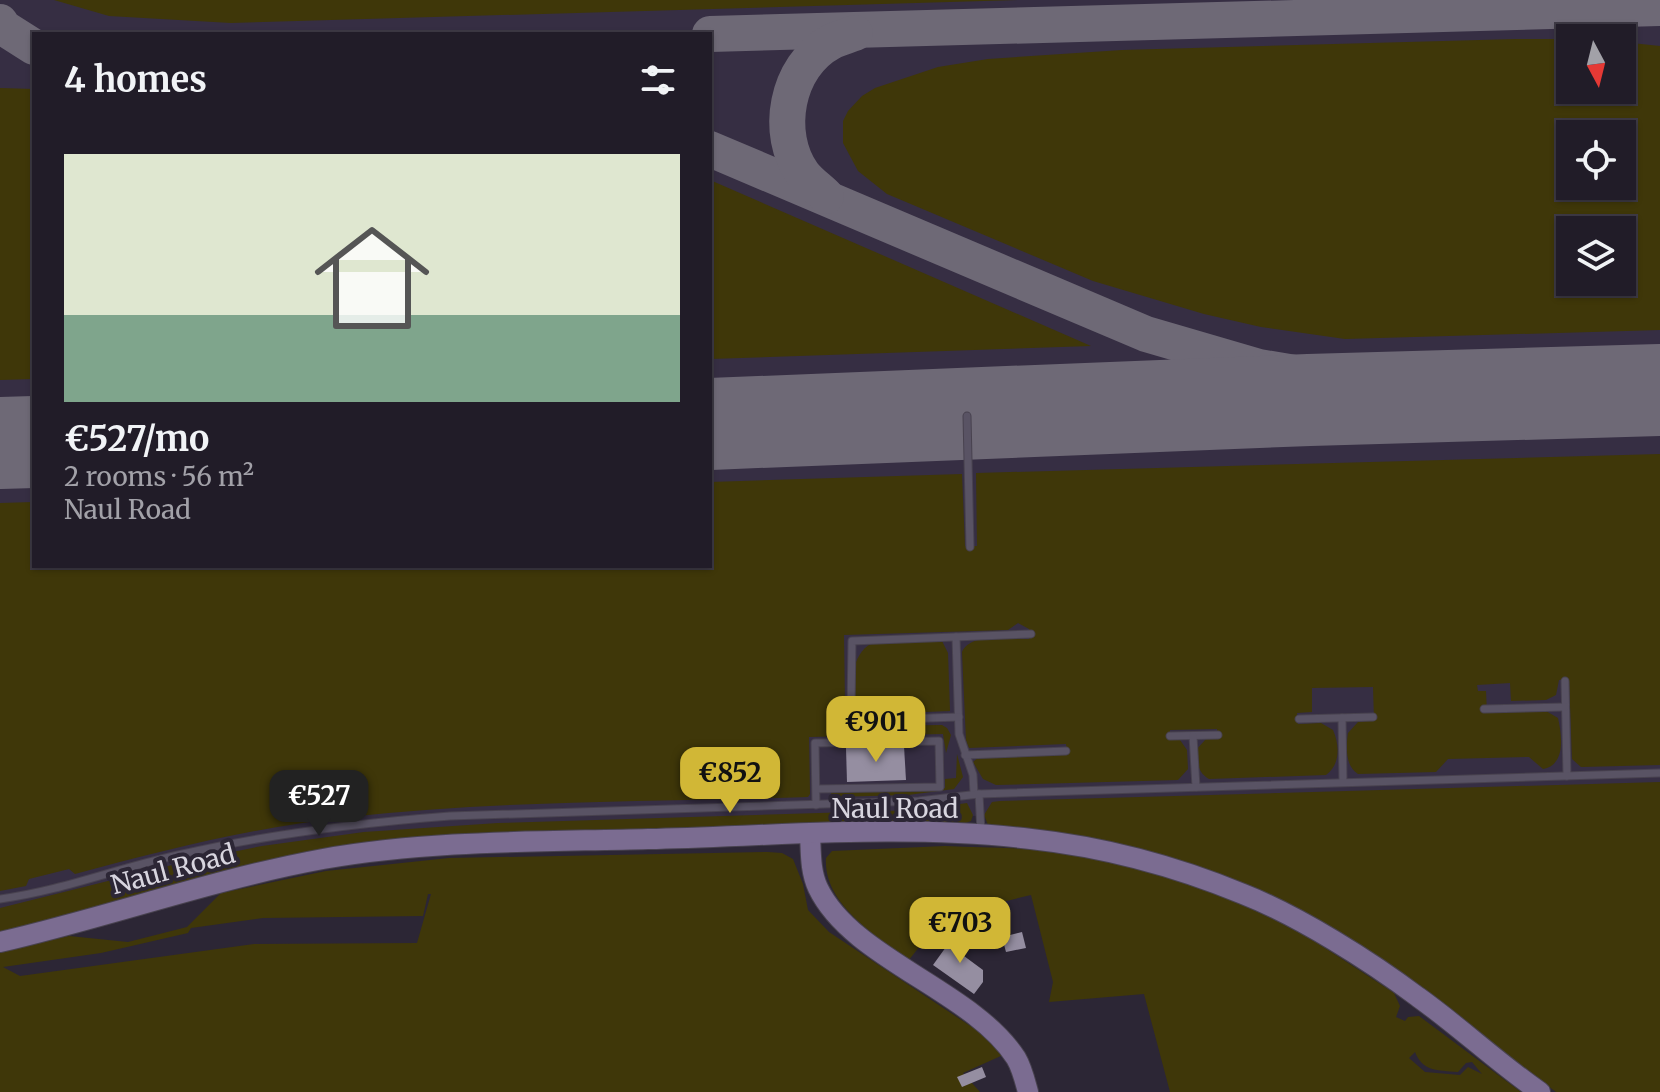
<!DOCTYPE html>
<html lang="en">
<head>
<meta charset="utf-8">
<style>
	:root { --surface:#211c28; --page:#292530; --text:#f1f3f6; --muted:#a2a1a8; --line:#3e3a45; --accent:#d1b736 }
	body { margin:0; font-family:Merriweather,serif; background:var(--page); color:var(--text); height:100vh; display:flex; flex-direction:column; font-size:30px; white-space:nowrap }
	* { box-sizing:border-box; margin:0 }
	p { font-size:26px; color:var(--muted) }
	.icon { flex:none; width:44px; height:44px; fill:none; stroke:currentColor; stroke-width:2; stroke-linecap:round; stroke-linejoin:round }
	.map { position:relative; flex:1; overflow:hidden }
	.sheet { position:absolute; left:32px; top:32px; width:680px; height:536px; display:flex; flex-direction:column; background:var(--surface); border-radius:0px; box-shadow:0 2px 6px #0004,0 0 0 2px var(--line) }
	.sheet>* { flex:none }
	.needle { width:52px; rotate:173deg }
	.buttons { position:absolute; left:1556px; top:24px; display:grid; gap:16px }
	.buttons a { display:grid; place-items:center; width:80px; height:80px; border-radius:0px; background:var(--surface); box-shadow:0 2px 6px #0004,0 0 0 2px var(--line); font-size:40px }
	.price { position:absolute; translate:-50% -68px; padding:0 18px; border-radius:16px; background:var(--accent); color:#111; font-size:26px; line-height:52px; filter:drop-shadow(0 2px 4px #0008) }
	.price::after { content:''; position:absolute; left:50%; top:48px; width:24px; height:18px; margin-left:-12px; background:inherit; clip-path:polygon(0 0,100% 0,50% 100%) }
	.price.selected { background:#222; color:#fff }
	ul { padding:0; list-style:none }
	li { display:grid; align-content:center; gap:16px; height:424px; padding:0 32px }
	li span { display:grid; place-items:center; height:248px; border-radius:0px; color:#555 }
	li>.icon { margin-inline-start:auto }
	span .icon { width:144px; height:144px; fill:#fffc; stroke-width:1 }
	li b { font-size:34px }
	h2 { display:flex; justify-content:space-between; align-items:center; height:96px; padding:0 32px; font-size:34px }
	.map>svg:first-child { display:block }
	.built { fill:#362e43; fill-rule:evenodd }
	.green { fill:#3f3709; fill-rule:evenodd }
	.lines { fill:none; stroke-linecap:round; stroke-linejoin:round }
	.taxiway { stroke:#6e6976; stroke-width:36 }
	.runway { stroke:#6e6976; stroke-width:92 }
	.building { fill:#958ea1 }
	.lane-casing { stroke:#48424f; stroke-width:9 }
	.secondary-casing { stroke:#48424f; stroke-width:22 }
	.lane { stroke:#595364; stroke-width:7 }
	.secondary { stroke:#7b6c91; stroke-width:20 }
	.labels { text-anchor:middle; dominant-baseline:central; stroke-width:8; stroke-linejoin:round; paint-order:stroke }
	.street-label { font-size:26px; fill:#d8d5df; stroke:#2c2635 }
</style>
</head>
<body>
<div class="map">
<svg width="1660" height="1092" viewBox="0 0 1660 1092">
	<rect width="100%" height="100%" fill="#2c2635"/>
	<path class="built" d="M 0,0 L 1660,0 L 1660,796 L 1068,814 L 587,824 L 0,920 ZM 34,34 L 710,34 L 710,566 L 34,566 ZM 1570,38 L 1622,38 L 1622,90 L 1570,90 ZM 1570,134 L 1622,134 L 1622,186 L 1570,186 ZM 1570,230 L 1622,230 L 1622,282 L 1570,282 Z"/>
	<g class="green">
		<path d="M 54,0 L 1020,0 L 231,23 L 109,16 Z"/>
		<path d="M 1516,39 L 1570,39 L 1570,90 L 1622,90 L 1622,42 L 1660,46 L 1660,330 L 1345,339 L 1261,327 L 1204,314 L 1093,281 L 887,194 L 858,171 L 843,143 L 843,121 L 848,111 L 862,96 L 875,88 L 938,67 L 988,59 L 1122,50 ZM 1570,134 L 1622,134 L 1622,186 L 1570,186 ZM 1570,230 L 1622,230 L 1622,282 L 1570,282 Z"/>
		<path d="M 0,88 L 34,89 L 34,379 L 0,380 Z"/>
		<path d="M 710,180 L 1091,346 L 710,359 Z"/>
		<path d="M 1660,454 L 1660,765 L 1581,767 L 1572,759 L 1569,680 L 1559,680 L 1556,695 L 1546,700 L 1511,701 L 1510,683 L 1477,685 L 1478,691 L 1486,691 L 1487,713 L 1546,711 L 1558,718 C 1562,736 1566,765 1543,769 L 1529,757 L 1448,759 L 1436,772 L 1358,774 C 1345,766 1346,747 1348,733 L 1358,722 L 1374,720 L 1373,687 L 1312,688 L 1312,712 L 1297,713 L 1298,724 L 1321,723 L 1333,730 C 1340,746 1340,765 1326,775 L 1209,779 C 1197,772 1198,763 1196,750 L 1206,739 L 1218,738 L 1217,729 L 1170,730 L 1170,739 L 1180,740 L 1187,750 L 1188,769 L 1178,780 L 996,785 L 983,779 L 973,762 L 980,756 L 1067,751 L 1066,744 L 969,748 L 966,740 L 962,652 C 971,632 1010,639 1029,639 L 1029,629 L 1018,623 L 1008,630 L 844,635 L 845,707 L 851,721 L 865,726 L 942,725 L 947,728 L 951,735 L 946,753 L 943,734 L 809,737 L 810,794 L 808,797 C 655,802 500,800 348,817 C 255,827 164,850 75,874 L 69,869 L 29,879 L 26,886 L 0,891 L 0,503 L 34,502 L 34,566 L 710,566 L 710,482 L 962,474 L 965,546 L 977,546 L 976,473 Z"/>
		<path d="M 942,641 L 948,653 L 950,711 L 876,714 C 869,712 863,710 858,705 C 846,689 853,652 871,644 Z"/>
		<path d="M 957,754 L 963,777 L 954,789 L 908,795 L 832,797 L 831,793 L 945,788 L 945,779 L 956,778 Z"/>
		<path d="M 1660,782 L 1660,1092 L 1556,1092 L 1466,1024 L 1267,897 L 996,829 L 988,825 L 984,815 L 992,802 L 1000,801 Z"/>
		<path d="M 967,803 L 973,815 L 971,821 L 955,827 L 443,841 L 0,933 L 0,908 L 188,861 L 262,846 L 364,832 L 498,823 L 918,810 Z"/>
		<path d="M 945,846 C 989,848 1035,847 1078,855 C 1162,871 1244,900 1317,943 C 1343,959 1368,976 1394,993 L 1400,1006 L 1396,1017 L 1405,1021 L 1408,1017 L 1419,1016 L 1521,1092 L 1170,1092 L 1144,994 L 1049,1002 L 1053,982 L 1031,895 L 944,916 L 908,961 C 876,935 823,904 826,858 L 832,851 ZM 1415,1052 C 1423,1072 1437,1070 1458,1072 L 1466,1063 L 1472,1062 L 1482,1074 L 1468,1067 L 1460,1075 L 1425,1072 L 1409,1058 Z"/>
		<path d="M 768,852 L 782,853 L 793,859 L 803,884 L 808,910 L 829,932 L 993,1041 L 1003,1055 L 963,1073 L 980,1092 L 0,1092 L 0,952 L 69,936 L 128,942 L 187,927 L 221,893 L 326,871 L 449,858 ZM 428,894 L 431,894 L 417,943 L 254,944 L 20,976 L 3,967 L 101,953 L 188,933 L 191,928 L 263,918 L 423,916 Z"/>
	</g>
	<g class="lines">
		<g class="taxiway">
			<path d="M 0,22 L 4,28 L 34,47"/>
			<path d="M 710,34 L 1660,8"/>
			<path d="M 710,149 L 1146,334 L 1259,367 L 1378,387 L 1520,396"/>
			<path d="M 826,196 C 819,189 809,182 803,174 C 774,134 786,66 831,42 C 838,38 847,36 855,33"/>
		</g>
		<g class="runway">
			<path d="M 710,424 L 1309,400 L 1660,390"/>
			<path d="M 0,443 L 34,442"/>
		</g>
	</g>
	<g class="building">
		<path d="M 904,746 L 906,780 L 847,782 L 846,748 Z"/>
		<path d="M 996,909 L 1000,923 L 983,927 L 979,913 Z"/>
		<path d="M 1022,932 L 1026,948 L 1006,952 L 1002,937 Z"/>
		<path d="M 956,933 L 972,945 L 964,956 L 983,970 L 983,982 L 974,994 L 933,965 Z"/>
		<path d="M 982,1067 L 986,1077 L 962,1087 L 957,1077 Z"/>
	</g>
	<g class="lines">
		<defs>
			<g id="lane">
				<path d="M 967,416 L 970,547"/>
				<path d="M 956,637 L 959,734 L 973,775 L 974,794"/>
				<path d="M 1565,681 L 1567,776"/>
				<path d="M 1484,709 L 1565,707"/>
				<path d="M 959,717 L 871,720 L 859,717 L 851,707 L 852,641 L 1031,634"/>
				<path d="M 1342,718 L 1343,782"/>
				<path d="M 1299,719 L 1373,717"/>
				<path d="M 1170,736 L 1218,735"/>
				<path d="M 1193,736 L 1196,787"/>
				<path d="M 965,755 L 1066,751"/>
				<path d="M 816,789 L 940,787 L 939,741 L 815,743 L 816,805"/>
				<path d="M 979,794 L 981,832"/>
				<path d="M 0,899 C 61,891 118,868 178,855 C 267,834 359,823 450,816 L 919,801 L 979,794 L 1660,773"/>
			</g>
			<g id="secondary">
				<path d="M 810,834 C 811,852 810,871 818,888 C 852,959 972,990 1016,1058 C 1022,1068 1025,1081 1028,1092"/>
				<path d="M 0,942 C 108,917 214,879 323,859 C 430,840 541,842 648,839 C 775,836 905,824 1031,839 C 1104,847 1175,866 1243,894 C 1299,916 1370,961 1418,997 C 1460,1027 1498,1063 1540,1092"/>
			</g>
		</defs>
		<use href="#lane" class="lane-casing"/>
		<use href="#secondary" class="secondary-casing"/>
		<use href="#lane" class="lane"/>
		<use href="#secondary" class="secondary"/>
	</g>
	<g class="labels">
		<g class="street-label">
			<text x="895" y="808">Naul Road</text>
			<text transform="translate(173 869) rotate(-15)">Naul Road</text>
		</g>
	</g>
</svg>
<div class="buttons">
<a><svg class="needle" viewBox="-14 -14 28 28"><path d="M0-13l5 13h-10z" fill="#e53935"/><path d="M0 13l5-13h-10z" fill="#a2a1a8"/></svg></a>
<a><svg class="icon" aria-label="locate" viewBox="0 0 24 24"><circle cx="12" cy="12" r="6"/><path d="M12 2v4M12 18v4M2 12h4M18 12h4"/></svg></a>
<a><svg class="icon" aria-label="layers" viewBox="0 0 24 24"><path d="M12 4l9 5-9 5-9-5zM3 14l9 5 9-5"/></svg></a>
</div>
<b class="price" style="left:876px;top:764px">€901</b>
<b class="price" style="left:730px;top:815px">€852</b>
<b class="price selected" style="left:319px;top:838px">€527</b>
<b class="price" style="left:960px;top:965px">€703</b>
<section class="sheet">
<h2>4 homes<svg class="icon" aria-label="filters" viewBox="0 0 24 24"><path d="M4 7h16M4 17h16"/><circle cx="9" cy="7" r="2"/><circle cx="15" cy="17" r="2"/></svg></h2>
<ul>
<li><span style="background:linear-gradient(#dfe7d0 65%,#7fa58c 0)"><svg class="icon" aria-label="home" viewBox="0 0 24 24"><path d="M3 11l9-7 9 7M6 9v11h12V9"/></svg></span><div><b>€527/mo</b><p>2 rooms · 56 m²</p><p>Naul Road</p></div></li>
</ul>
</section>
</div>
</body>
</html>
